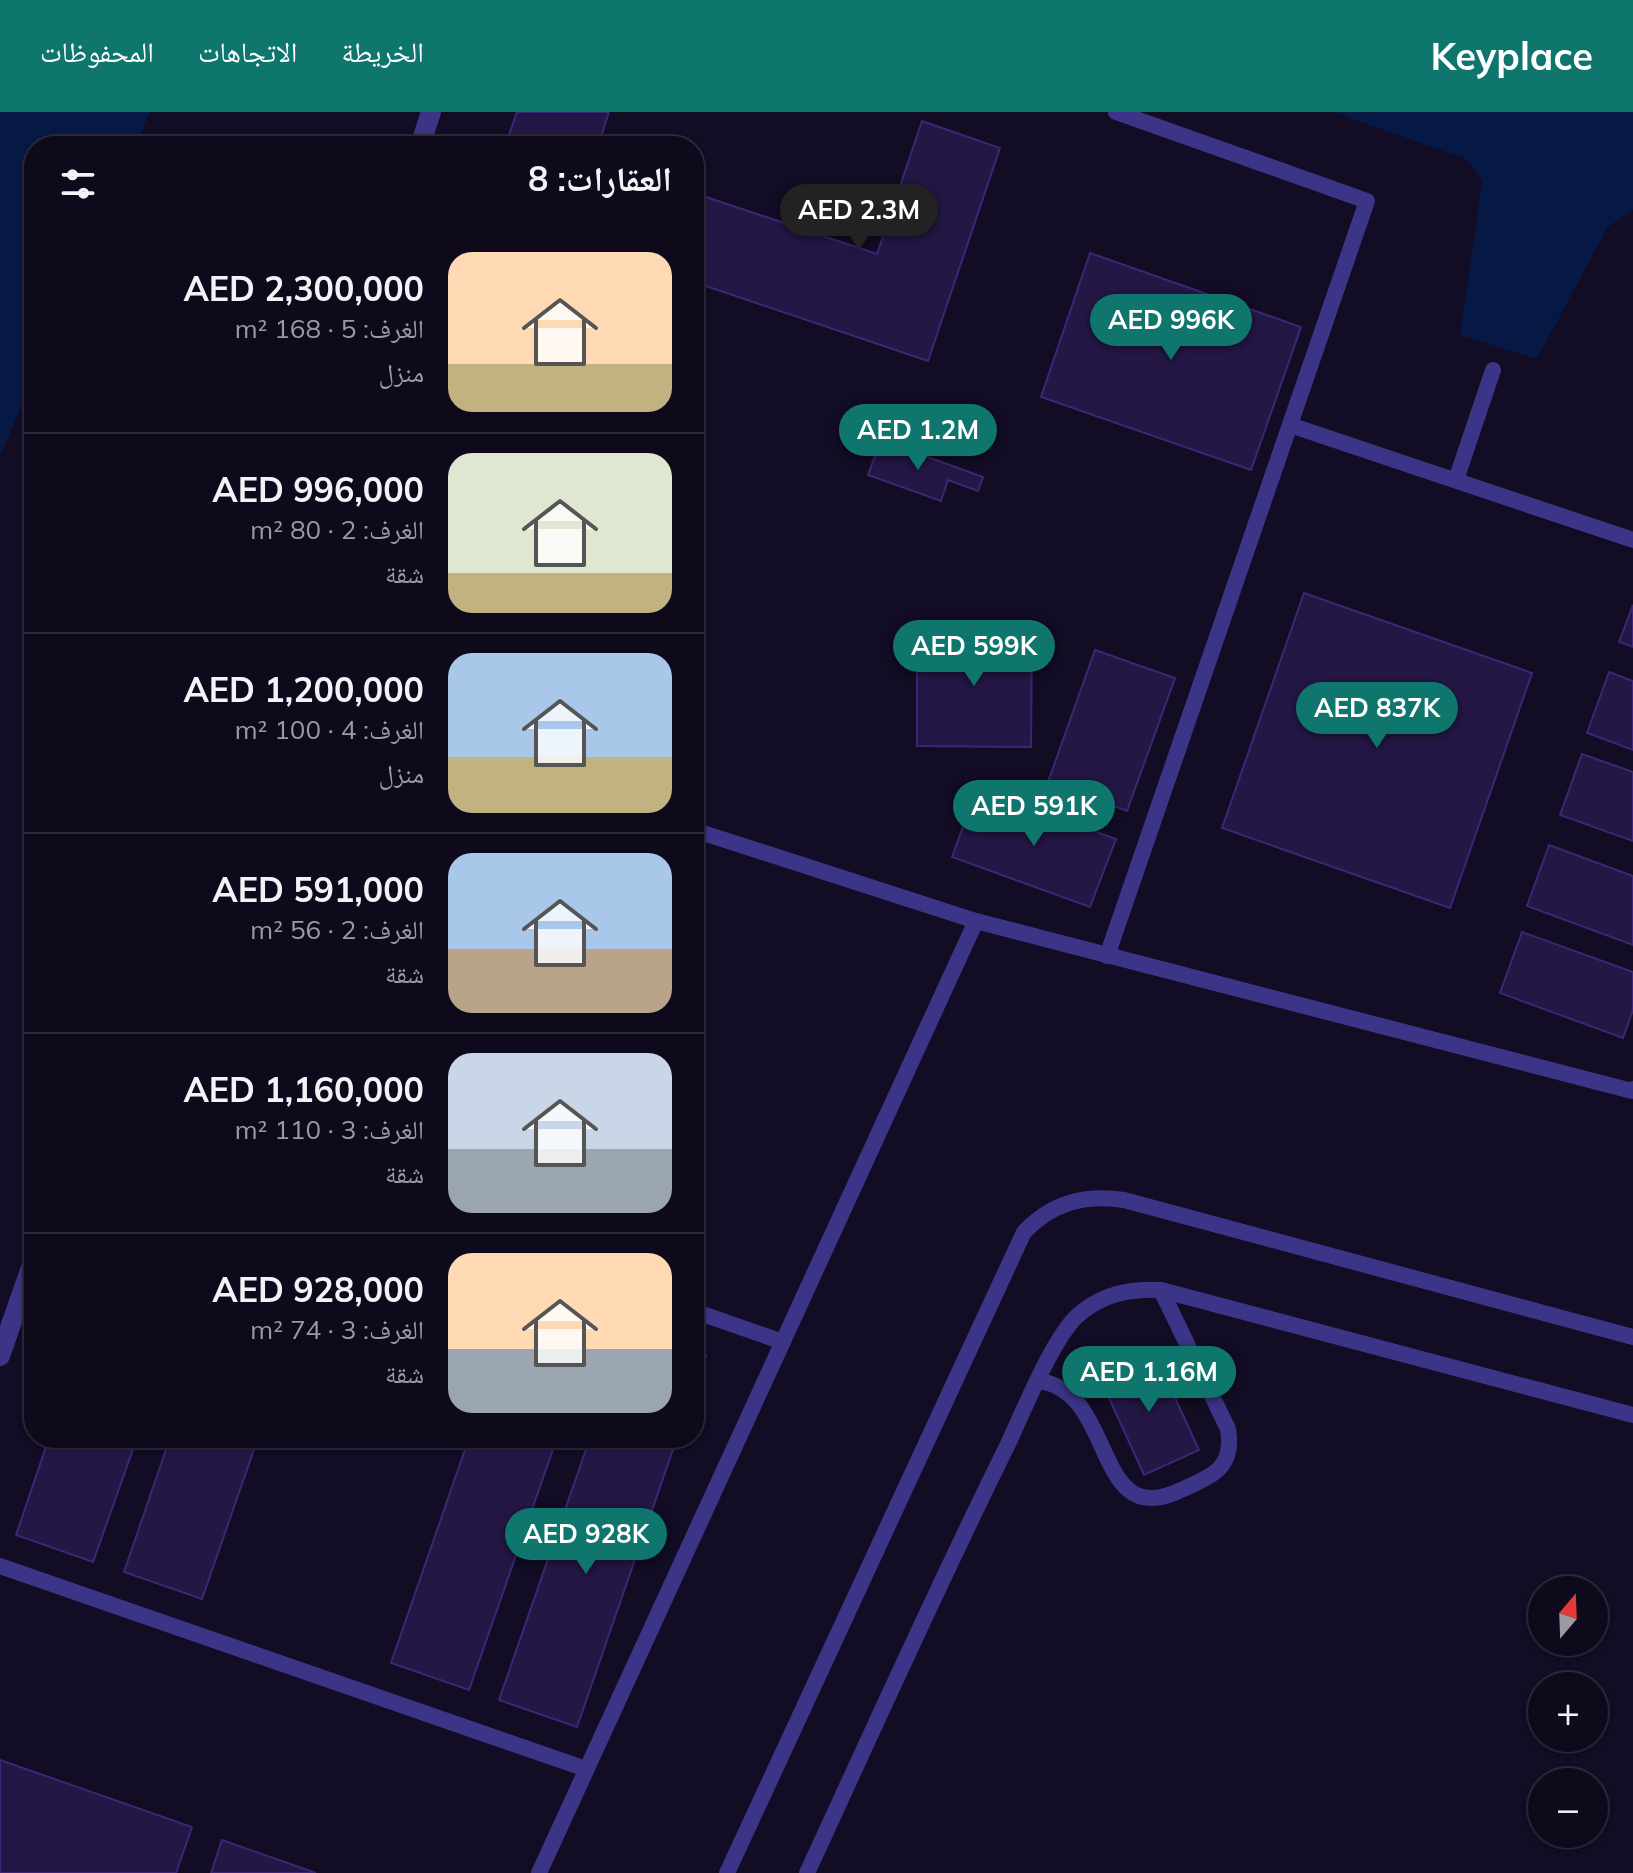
<!DOCTYPE html>
<html lang="ar">
<head>
<meta charset="utf-8">
<style>
	:root { --surface:#0e091b; --page:#1c1728; --text:#f1f3f6; --muted:#9b9aa3; --line:#2e2a3a; --accent:#0f766e }
	body { margin:0; font-family:Mulish,"Noto Naskh Arabic",sans-serif; background:var(--page); color:var(--text); direction:rtl; height:100vh; display:flex; flex-direction:column; font-size:30px; white-space:nowrap }
	* { box-sizing:border-box; margin:0 }
	p { font-size:26px; color:var(--muted) }
	.icon { flex:none; width:44px; height:44px; fill:none; stroke:currentColor; stroke-width:2; stroke-linecap:round; stroke-linejoin:round }
	.map { position:relative; flex:1; overflow:hidden; direction:ltr }
	.sheet { position:absolute; left:24px; top:24px; width:680px; height:1312px; display:flex; flex-direction:column; background:var(--surface); border-radius:32px; box-shadow:0 2px 6px #0004,0 0 0 2px var(--line); direction:rtl }
	.sheet>* { flex:none }
	.needle { width:52px; rotate:19deg }
	.controls { position:absolute; left:1528px; top:1464px; display:grid; gap:16px }
	.controls a { display:grid; place-items:center; width:80px; height:80px; border-radius:50%; background:var(--surface); box-shadow:0 2px 6px #0004,0 0 0 2px var(--line); font-size:40px }
	.price { position:absolute; translate:-50% -68px; padding:0 18px; border-radius:28px; background:var(--accent); color:#fff; font-size:26px; line-height:52px; filter:drop-shadow(0 2px 4px #0008) }
	.price::after { content:''; position:absolute; left:50%; top:48px; width:24px; height:18px; margin-left:-12px; background:inherit; clip-path:polygon(0 0,100% 0,50% 100%) }
	.price.selected { background:#222; color:#fff }
	ul { padding:0; list-style:none }
	li { display:flex; align-items:center; gap:24px; height:200px; padding:0 32px }
	li+li { border-top:2px solid var(--line) }
	li span { display:grid; place-items:center; flex:none; width:224px; height:160px; border-radius:24px; color:#555 }
	li>.icon { margin-inline-start:auto }
	span .icon { width:96px; height:96px; fill:#fffc; stroke-width:1 }
	li b { font-size:34px }
	h2 { display:flex; justify-content:space-between; align-items:center; height:96px; padding:0 32px; font-size:34px }
	header { display:flex; align-items:center; gap:48px; box-sizing:border-box; height:112px; padding:0 40px; background:var(--accent); color:#fff }
	header strong { font-size:38px }
	nav { display:flex; gap:44px; margin-inline-start:auto; font-size:28px }
	.map>svg:first-child { display:block }
	.water { fill:#061844 }
	.building { fill:#241746; stroke:#3b2774; stroke-width:2 }
	.lines { fill:none; stroke-linecap:round; stroke-linejoin:round }
	.service { stroke:#3c3487; stroke-width:16 }
	.minor { stroke:#3c3487; stroke-width:20 }
</style>
</head>
<body>
<header>
<strong>Keyplace</strong>
<nav><a>الخريطة</a><a>الاتجاهات</a><a>المحفوظات</a></nav>
</header>
<div class="map">
<svg width="1633" height="1761" viewBox="0 0 1633 1761">
	<rect width="100%" height="100%" fill="#120c24"/>
	<g class="water">
		<path d="M 0,0 L 150,0 L 135,34 L 34,34 L 34,266 L 0,344 Z"/>
		<path d="M 1333,0 L 1633,0 L 1633,98 L 1608,115 L 1537,247 L 1460,223 L 1482,70 L 1475,57 L 1465,47 Z"/>
	</g>
	<g class="building">
		<path d="M 517,0 L 609,0 L 598,34 L 505,34 Z"/>
		<path d="M 922,9 L 1000,36 L 928,249 L 694,170 L 694,81 L 877,142 Z"/>
		<path d="M 1090,141 L 1301,215 L 1251,358 L 1041,285 Z"/>
		<path d="M 881,328 L 983,365 L 978,379 L 948,368 L 941,389 L 868,363 Z"/>
		<path d="M 1304,481 L 1532,561 L 1450,796 L 1222,716 Z"/>
		<path d="M 1633,493 L 1633,535 L 1619,530 Z"/>
		<path d="M 917,518 L 1032,518 L 1031,635 L 917,634 Z"/>
		<path d="M 1095,538 L 1175,566 L 1127,699 L 1048,670 Z"/>
		<path d="M 1609,560 L 1633,569 L 1633,638 L 1587,621 Z"/>
		<path d="M 1582,642 L 1633,660 L 1633,729 L 1560,703 Z"/>
		<path d="M 977,676 L 1116,727 L 1090,795 L 952,745 Z"/>
		<path d="M 1549,733 L 1633,764 L 1633,833 L 1527,794 Z"/>
		<path d="M 1522,820 L 1633,860 L 1633,898 L 1623,926 L 1500,881 Z"/>
		<path d="M 694,1238 L 706,1243 L 694,1278 Z"/>
		<path d="M 1155,1242 L 1199,1338 L 1144,1363 L 1100,1266 Z"/>
		<path d="M 49,1326 L 137,1326 L 93,1450 L 16,1423 Z"/>
		<path d="M 170,1326 L 258,1326 L 202,1487 L 124,1460 Z"/>
		<path d="M 469,1326 L 557,1326 L 469,1578 L 391,1551 Z"/>
		<path d="M 590,1326 L 677,1326 L 577,1615 L 499,1588 Z"/>
		<path d="M 0,1648 L 192,1715 L 176,1761 L 0,1761 Z"/>
		<path d="M 222,1728 L 316,1761 L 211,1761 Z"/>
	</g>
	<g class="lines">
		<g class="service">
			<path d="M 1290,313 L 1633,428"/>
			<path d="M 1456,368 L 1493,258"/>
			<path d="M 694,718 L 976,809 L 1632,979 L 1633,977"/>
			<path d="M 1107,844 L 1367,89 L 1116,0"/>
			<path d="M 694,1199 L 783,1230"/>
			<path d="M 1039,1269 C 1117,1279 1092,1421 1181,1378 C 1192,1373 1204,1368 1214,1361 C 1229,1350 1231,1334 1228,1317 L 1161,1178"/>
			<path d="M 0,1454 L 586,1657"/>
			<path d="M 539,1761 L 976,809"/>
			<path d="M 727,1761 L 1024,1120 C 1052,1091 1084,1082 1124,1088 L 1633,1225"/>
			<path d="M 807,1761 C 873,1618 938,1473 1008,1332 C 1024,1298 1052,1228 1077,1204 C 1101,1182 1130,1176 1161,1178 L 1633,1303"/>
		</g>
		<g class="minor">
			<path d="M 420,34 L 431,0"/>
			<path d="M 0,1244 L 34,1147"/>
		</g>
	</g>
</svg>
<div class="controls">
<a><svg class="needle" viewBox="-14 -14 28 28"><path d="M0-13l5 13h-10z" fill="#e53935"/><path d="M0 13l5-13h-10z" fill="#9b9aa3"/></svg></a>
<a>+</a>
<a>−</a>
</div>
<b class="price selected" style="left:859px;top:140px">AED 2.3M</b>
<b class="price" style="left:1171px;top:250px">AED 996K</b>
<b class="price" style="left:918px;top:360px">AED 1.2M</b>
<b class="price" style="left:974px;top:576px">AED 599K</b>
<b class="price" style="left:1377px;top:638px">AED 837K</b>
<b class="price" style="left:1034px;top:736px">AED 591K</b>
<b class="price" style="left:1149px;top:1302px">AED 1.16M</b>
<b class="price" style="left:586px;top:1464px">AED 928K</b>
<section class="sheet">
<h2>العقارات: 8<svg class="icon" aria-label="filters" viewBox="0 0 24 24"><path d="M4 7h16M4 17h16"/><circle cx="9" cy="7" r="2"/><circle cx="15" cy="17" r="2"/></svg></h2>
<ul>
<li><span style="background:linear-gradient(#ffd9b3 70%,#c2b280 0)"><svg class="icon" aria-label="home" viewBox="0 0 24 24"><path d="M3 11l9-7 9 7M6 9v11h12V9"/></svg></span><div><b>AED 2,300,000</b><p>الغرف: 5 · 168 m²</p><p>منزل</p></div></li>
<li><span style="background:linear-gradient(#dfe7d0 75%,#c2b280 0)"><svg class="icon" aria-label="home" viewBox="0 0 24 24"><path d="M3 11l9-7 9 7M6 9v11h12V9"/></svg></span><div><b>AED 996,000</b><p>الغرف: 2 · 80 m²</p><p>شقة</p></div></li>
<li><span style="background:linear-gradient(#a9c7e8 65%,#c2b280 0)"><svg class="icon" aria-label="home" viewBox="0 0 24 24"><path d="M3 11l9-7 9 7M6 9v11h12V9"/></svg></span><div><b>AED 1,200,000</b><p>الغرف: 4 · 100 m²</p><p>منزل</p></div></li>
<li><span style="background:linear-gradient(#a9c7e8 60%,#b9a48a 0)"><svg class="icon" aria-label="home" viewBox="0 0 24 24"><path d="M3 11l9-7 9 7M6 9v11h12V9"/></svg></span><div><b>AED 591,000</b><p>الغرف: 2 · 56 m²</p><p>شقة</p></div></li>
<li><span style="background:linear-gradient(#c9d6e8 60%,#9aa5b1 0)"><svg class="icon" aria-label="home" viewBox="0 0 24 24"><path d="M3 11l9-7 9 7M6 9v11h12V9"/></svg></span><div><b>AED 1,160,000</b><p>الغرف: 3 · 110 m²</p><p>شقة</p></div></li>
<li><span style="background:linear-gradient(#ffd9b3 60%,#9aa5b1 0)"><svg class="icon" aria-label="home" viewBox="0 0 24 24"><path d="M3 11l9-7 9 7M6 9v11h12V9"/></svg></span><div><b>AED 928,000</b><p>الغرف: 3 · 74 m²</p><p>شقة</p></div></li>
</ul>
</section>
</div>
</body>
</html>
